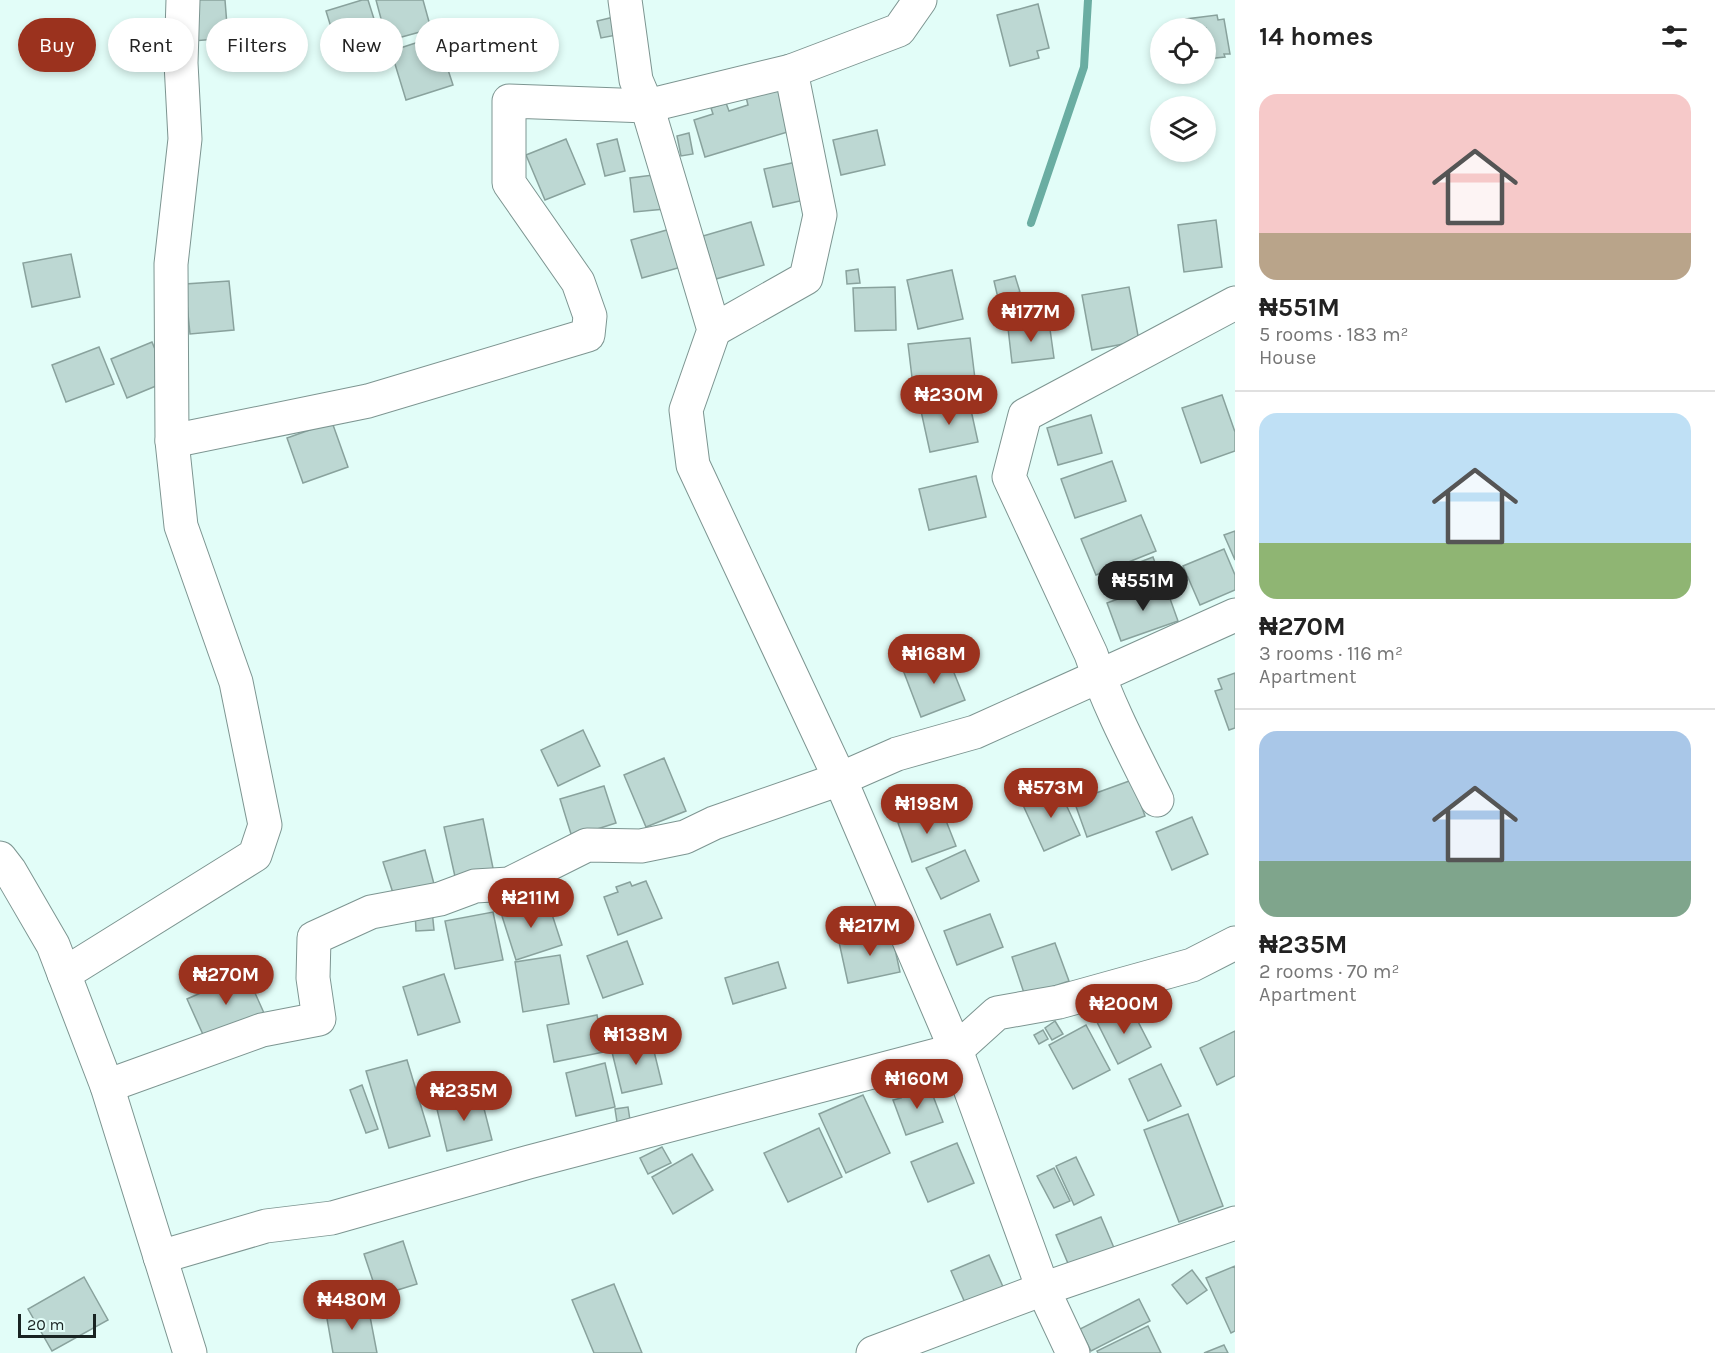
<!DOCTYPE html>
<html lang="en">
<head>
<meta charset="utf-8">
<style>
	:root { --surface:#fff; --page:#f6f6f6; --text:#222; --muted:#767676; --line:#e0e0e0; --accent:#9b321e }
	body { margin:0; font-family:Karla,sans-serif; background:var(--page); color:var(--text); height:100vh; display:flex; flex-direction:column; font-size:22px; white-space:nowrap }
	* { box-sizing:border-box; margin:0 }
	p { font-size:20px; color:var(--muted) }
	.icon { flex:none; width:33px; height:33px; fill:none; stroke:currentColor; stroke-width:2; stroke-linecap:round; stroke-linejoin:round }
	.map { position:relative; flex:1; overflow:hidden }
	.drawer { display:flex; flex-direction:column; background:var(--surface); width:480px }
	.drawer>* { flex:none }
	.top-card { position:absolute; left:18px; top:18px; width:570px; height:54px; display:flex; gap:12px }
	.buttons { position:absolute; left:1150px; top:18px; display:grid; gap:12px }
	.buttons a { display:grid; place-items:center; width:66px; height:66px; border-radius:50%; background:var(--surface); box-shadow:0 3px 9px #0003; font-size:30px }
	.scale { position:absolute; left:18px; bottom:15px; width:78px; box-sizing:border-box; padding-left:6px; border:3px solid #192322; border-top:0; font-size:16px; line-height:21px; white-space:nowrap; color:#192322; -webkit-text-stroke:4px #e2fdf8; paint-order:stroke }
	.price { position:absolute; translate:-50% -51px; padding:0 14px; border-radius:21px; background:var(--accent); color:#fff; font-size:20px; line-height:39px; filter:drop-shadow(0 2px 3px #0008) }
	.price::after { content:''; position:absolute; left:50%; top:36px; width:18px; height:14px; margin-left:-9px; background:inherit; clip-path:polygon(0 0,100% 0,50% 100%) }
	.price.current { background:#222; color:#fff }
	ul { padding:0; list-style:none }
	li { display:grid; align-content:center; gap:12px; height:318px; padding:0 24px }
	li+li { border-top:2px solid var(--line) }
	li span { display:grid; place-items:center; height:186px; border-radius:18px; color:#555 }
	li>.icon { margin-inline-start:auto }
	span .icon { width:108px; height:108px; fill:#fffc; stroke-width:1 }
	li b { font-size:26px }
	h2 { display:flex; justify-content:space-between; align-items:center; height:72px; padding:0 24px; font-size:26px }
	.pill { padding:0 21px; border-radius:27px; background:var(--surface); box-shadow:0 3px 9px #0003; font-size:21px; line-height:54px }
	.pill.current { background:var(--accent); color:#fff }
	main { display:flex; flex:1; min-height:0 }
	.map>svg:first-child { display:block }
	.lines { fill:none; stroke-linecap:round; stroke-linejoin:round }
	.stream { stroke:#6aada2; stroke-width:8 }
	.building { fill:#bdd8d3; stroke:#89a29d; stroke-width:1.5 }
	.minor-casing { stroke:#7d9591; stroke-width:35 }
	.minor { stroke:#fff; stroke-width:33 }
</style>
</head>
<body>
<main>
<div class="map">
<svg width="1235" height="1353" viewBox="0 0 1235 1353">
	<rect width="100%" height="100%" fill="#e2fdf8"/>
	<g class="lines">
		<path class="stream" d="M 1031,223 L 1084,67 L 1088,0"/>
	</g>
	<g class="building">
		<path d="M 189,0 L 225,0 L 228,38 L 193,41 Z"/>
		<path d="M 362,0 L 368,0 L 381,41 L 339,53 L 326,11 Z"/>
		<path d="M 376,0 L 423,0 L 431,29 L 387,41 Z"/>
		<path d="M 1038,4 L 1049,48 L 1037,51 L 1039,58 L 1010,66 L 997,15 Z"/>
		<path d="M 1217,15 L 1218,20 L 1224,19 L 1230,54 L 1224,54 L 1225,57 L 1206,59 L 1206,28 L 1188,28 L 1186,19 Z"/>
		<path d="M 618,16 L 622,34 L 601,38 L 597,21 Z"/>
		<path d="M 437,36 L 453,85 L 406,100 L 391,51 Z"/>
		<path d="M 780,86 L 794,130 L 705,157 L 694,120 L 713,114 L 711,108 L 726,103 L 729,111 L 748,105 L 746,97 Z"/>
		<path d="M 877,130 L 885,165 L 841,175 L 833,140 Z"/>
		<path d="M 689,133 L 693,154 L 681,156 L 677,136 Z"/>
		<path d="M 566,139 L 585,184 L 545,200 L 526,155 Z"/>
		<path d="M 617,139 L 625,171 L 605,176 L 597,144 Z"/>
		<path d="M 801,161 L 809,199 L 773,207 L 764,169 Z"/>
		<path d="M 661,174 L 665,209 L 634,212 L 630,178 Z"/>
		<path d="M 1216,220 L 1222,267 L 1184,272 L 1178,225 Z"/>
		<path d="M 751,222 L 764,265 L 716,279 L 703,236 Z"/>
		<path d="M 674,228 L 685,266 L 642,278 L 631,240 Z"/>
		<path d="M 71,254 L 80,297 L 32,307 L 23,263 Z"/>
		<path d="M 858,269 L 860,283 L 847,284 L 846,271 Z"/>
		<path d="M 952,270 L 963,319 L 918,329 L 907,280 Z"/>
		<path d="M 1015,276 L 1020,292 L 998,298 L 994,281 Z"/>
		<path d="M 229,281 L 234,330 L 190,334 L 185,284 Z"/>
		<path d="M 895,287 L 896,330 L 855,331 L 853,288 Z"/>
		<path d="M 1129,287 L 1139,341 L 1092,350 L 1082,295 Z"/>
		<path d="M 1055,293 L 1058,316 L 1008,325 L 1004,302 Z"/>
		<path d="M 1049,322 L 1054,358 L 1012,363 L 1008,328 Z"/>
		<path d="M 970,338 L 975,379 L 913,386 L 908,344 Z"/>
		<path d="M 152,342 L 168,381 L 127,398 L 111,359 Z"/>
		<path d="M 99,347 L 114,384 L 66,402 L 52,365 Z"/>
		<path d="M 1222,395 L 1235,432 L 1235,451 L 1201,463 L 1182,408 Z"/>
		<path d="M 969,401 L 978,442 L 930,452 L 921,411 Z"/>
		<path d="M 1091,415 L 1102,453 L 1058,465 L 1047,428 Z"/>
		<path d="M 332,422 L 348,467 L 303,483 L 287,438 Z"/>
		<path d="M 1112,461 L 1126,501 L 1075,518 L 1061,479 Z"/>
		<path d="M 976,476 L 986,517 L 929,530 L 919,489 Z"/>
		<path d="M 1141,515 L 1156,551 L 1096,575 L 1081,539 Z"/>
		<path d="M 1235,531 L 1235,560 L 1224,535 Z"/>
		<path d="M 1224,549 L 1235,575 L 1235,590 L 1200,605 L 1183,566 Z"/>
		<path d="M 1153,557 L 1157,568 L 1113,586 L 1109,574 Z"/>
		<path d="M 1164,582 L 1178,621 L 1121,641 L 1107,603 Z"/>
		<path d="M 946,653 L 965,700 L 921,717 L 903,670 Z"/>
		<path d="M 1235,673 L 1235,728 L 1229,730 L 1215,691 L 1222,689 L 1218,679 Z"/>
		<path d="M 583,730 L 600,766 L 558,786 L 541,750 Z"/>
		<path d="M 664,758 L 686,811 L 646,827 L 624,775 Z"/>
		<path d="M 1132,780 L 1145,816 L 1087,837 L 1074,801 Z"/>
		<path d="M 604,786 L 616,823 L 572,837 L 560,799 Z"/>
		<path d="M 1058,787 L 1080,835 L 1044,851 L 1022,803 Z"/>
		<path d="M 941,808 L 956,846 L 912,862 L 898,823 Z"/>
		<path d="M 1192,817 L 1208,854 L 1172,870 L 1156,832 Z"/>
		<path d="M 483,819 L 494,873 L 456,881 L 444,827 Z"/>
		<path d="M 425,850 L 434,884 L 394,896 L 383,862 Z"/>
		<path d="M 965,850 L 979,881 L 941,899 L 926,868 Z"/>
		<path d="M 646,881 L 662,918 L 618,935 L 604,897 L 618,892 L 616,887 L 630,882 L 632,886 Z"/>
		<path d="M 547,899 L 562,945 L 516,960 L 501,913 Z"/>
		<path d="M 432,910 L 434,930 L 416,931 L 415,911 Z"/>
		<path d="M 493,912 L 503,960 L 455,969 L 445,921 Z"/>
		<path d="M 990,914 L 1003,947 L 957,965 L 944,931 Z"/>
		<path d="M 891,931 L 900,972 L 848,983 L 839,942 Z"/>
		<path d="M 627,941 L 643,984 L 603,998 L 587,956 Z"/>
		<path d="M 1055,943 L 1069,981 L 1025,996 L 1012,957 Z"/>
		<path d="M 560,955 L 569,1004 L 523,1012 L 515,962 Z"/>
		<path d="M 778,962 L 786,988 L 733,1004 L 725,978 Z"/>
		<path d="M 246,973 L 264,1013 L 205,1039 L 187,999 Z"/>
		<path d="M 444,974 L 460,1022 L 418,1035 L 403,987 Z"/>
		<path d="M 1130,1006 L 1151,1047 L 1118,1064 L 1097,1022 Z"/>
		<path d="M 597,1015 L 604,1052 L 554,1062 L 547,1025 Z"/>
		<path d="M 1055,1021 L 1063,1034 L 1052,1040 L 1045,1028 Z"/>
		<path d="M 1086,1025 L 1110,1070 L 1073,1089 L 1049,1045 Z"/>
		<path d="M 1043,1030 L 1048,1039 L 1039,1044 L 1034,1035 Z"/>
		<path d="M 1235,1031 L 1235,1076 L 1217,1085 L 1200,1048 Z"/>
		<path d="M 651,1039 L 662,1084 L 622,1093 L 611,1048 Z"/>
		<path d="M 407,1060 L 430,1136 L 389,1148 L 366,1071 Z"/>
		<path d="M 605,1063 L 615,1107 L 576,1116 L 566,1073 Z"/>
		<path d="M 1161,1064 L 1181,1106 L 1148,1121 L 1129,1079 Z"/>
		<path d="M 362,1085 L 378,1129 L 366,1133 L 350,1090 Z"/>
		<path d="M 917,1086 L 919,1092 L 930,1088 L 943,1122 L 906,1135 L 893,1100 L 901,1098 L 899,1093 Z"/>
		<path d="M 480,1093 L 492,1140 L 447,1151 L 436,1105 Z"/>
		<path d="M 863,1095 L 890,1153 L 846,1173 L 819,1114 Z"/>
		<path d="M 628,1107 L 630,1120 L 617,1122 L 615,1109 Z"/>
		<path d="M 1188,1114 L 1223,1206 L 1179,1222 L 1144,1130 Z"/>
		<path d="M 819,1128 L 842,1177 L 788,1202 L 764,1153 Z"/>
		<path d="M 957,1143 L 974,1183 L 928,1202 L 911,1162 Z"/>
		<path d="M 662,1147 L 671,1163 L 648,1174 L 640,1158 Z"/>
		<path d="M 692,1154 L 713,1190 L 673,1214 L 652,1177 Z"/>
		<path d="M 1076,1157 L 1094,1195 L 1074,1205 L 1056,1166 Z"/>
		<path d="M 1054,1168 L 1070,1201 L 1054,1208 L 1037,1176 Z"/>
		<path d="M 1101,1217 L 1117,1255 L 1072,1273 L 1056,1235 Z"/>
		<path d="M 403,1241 L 417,1284 L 378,1296 L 364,1254 Z"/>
		<path d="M 989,1255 L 1004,1289 L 966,1305 L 951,1271 Z"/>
		<path d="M 1235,1266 L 1235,1331 L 1231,1333 L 1206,1278 Z"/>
		<path d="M 1192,1270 L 1207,1290 L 1187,1304 L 1172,1285 Z"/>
		<path d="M 84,1277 L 108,1320 L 52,1351 L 28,1309 Z"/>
		<path d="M 614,1284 L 642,1353 L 594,1353 L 572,1300 Z"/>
		<path d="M 1139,1299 L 1150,1321 L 1091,1351 L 1080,1329 Z"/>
		<path d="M 368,1306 L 377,1353 L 333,1353 L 326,1313 Z"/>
		<path d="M 1148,1326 L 1161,1353 L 1098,1353 L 1097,1351 Z"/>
		<path d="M 1224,1345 L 1228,1353 L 1204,1353 Z"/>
	</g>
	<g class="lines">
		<defs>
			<g id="minor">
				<path d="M 625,0 L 636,80 L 647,106 L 714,330 L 686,410 L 693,465 L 840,779 L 956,1050 L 997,1013 L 1059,1002 L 1192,965 L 1235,943"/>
				<path d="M 714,330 L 806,278 L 820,215 L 791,71"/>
				<path d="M 172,441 L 368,401 L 588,335 L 590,316 L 578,282 L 509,183 L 509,101 L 647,106 L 791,71 L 899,30 L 920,0"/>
				<path d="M 1157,800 C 1133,752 1108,705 1091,654 L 1009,477 L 1025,415 L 1235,303"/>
				<path d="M 0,858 L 10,871 L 53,945 L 107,1086 L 190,1353"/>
				<path d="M 64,974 L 255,855 L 265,825 L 236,682 L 181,526 L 172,441 L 171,264 L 185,139 L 181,63 L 183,0"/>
				<path d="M 107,1086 L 262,1030 L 319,1019 L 313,978 L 314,938 L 371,912 L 440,899 L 475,886 L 509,884 L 587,845 L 641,846 L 685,837 L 714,823 L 840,779 L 897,754 L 975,732 L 1235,615"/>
				<path d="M 160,1257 L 266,1226 L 332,1218 L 529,1162 L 956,1050 L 1043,1289 L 1073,1353"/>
				<path d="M 873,1353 L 1043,1289 L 1235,1223"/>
			</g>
		</defs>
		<use href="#minor" class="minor-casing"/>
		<use href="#minor" class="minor"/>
	</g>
</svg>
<div class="buttons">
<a><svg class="icon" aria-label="locate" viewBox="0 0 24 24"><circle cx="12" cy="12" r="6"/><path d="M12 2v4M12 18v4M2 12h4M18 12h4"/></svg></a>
<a><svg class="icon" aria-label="layers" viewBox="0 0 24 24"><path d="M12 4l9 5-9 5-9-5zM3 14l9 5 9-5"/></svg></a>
</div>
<div class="scale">20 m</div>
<b class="price" style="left:1031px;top:343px">₦177M</b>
<b class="price" style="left:949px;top:426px">₦230M</b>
<b class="price current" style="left:1143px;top:612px">₦551M</b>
<b class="price" style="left:934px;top:685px">₦168M</b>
<b class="price" style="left:1051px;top:819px">₦573M</b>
<b class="price" style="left:927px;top:835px">₦198M</b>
<b class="price" style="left:531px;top:929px">₦211M</b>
<b class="price" style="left:870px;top:957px">₦217M</b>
<b class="price" style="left:226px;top:1006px">₦270M</b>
<b class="price" style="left:1124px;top:1035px">₦200M</b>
<b class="price" style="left:636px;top:1066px">₦138M</b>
<b class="price" style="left:917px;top:1110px">₦160M</b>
<b class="price" style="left:464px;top:1122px">₦235M</b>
<b class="price" style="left:352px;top:1331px">₦480M</b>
<div class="top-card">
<a class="pill current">Buy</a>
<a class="pill">Rent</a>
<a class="pill">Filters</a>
<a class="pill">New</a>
<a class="pill">Apartment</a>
</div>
</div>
<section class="drawer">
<h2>14 homes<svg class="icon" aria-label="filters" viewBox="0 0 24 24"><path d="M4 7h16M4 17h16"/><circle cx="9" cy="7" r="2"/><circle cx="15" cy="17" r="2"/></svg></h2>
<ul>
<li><span style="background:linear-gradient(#f6c9c9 75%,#b9a48a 0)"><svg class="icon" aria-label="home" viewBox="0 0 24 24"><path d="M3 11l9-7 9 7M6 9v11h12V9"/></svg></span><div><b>₦551M</b><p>5 rooms · 183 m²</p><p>House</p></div></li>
<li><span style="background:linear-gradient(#bfe0f5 70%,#8fb573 0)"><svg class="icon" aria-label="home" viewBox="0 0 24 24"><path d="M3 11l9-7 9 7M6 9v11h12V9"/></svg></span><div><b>₦270M</b><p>3 rooms · 116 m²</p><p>Apartment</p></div></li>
<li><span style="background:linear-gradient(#a9c7e8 70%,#7fa58c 0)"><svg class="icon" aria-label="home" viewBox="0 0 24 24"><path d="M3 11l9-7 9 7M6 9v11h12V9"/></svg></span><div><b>₦235M</b><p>2 rooms · 70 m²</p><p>Apartment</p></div></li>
</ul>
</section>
</main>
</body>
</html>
